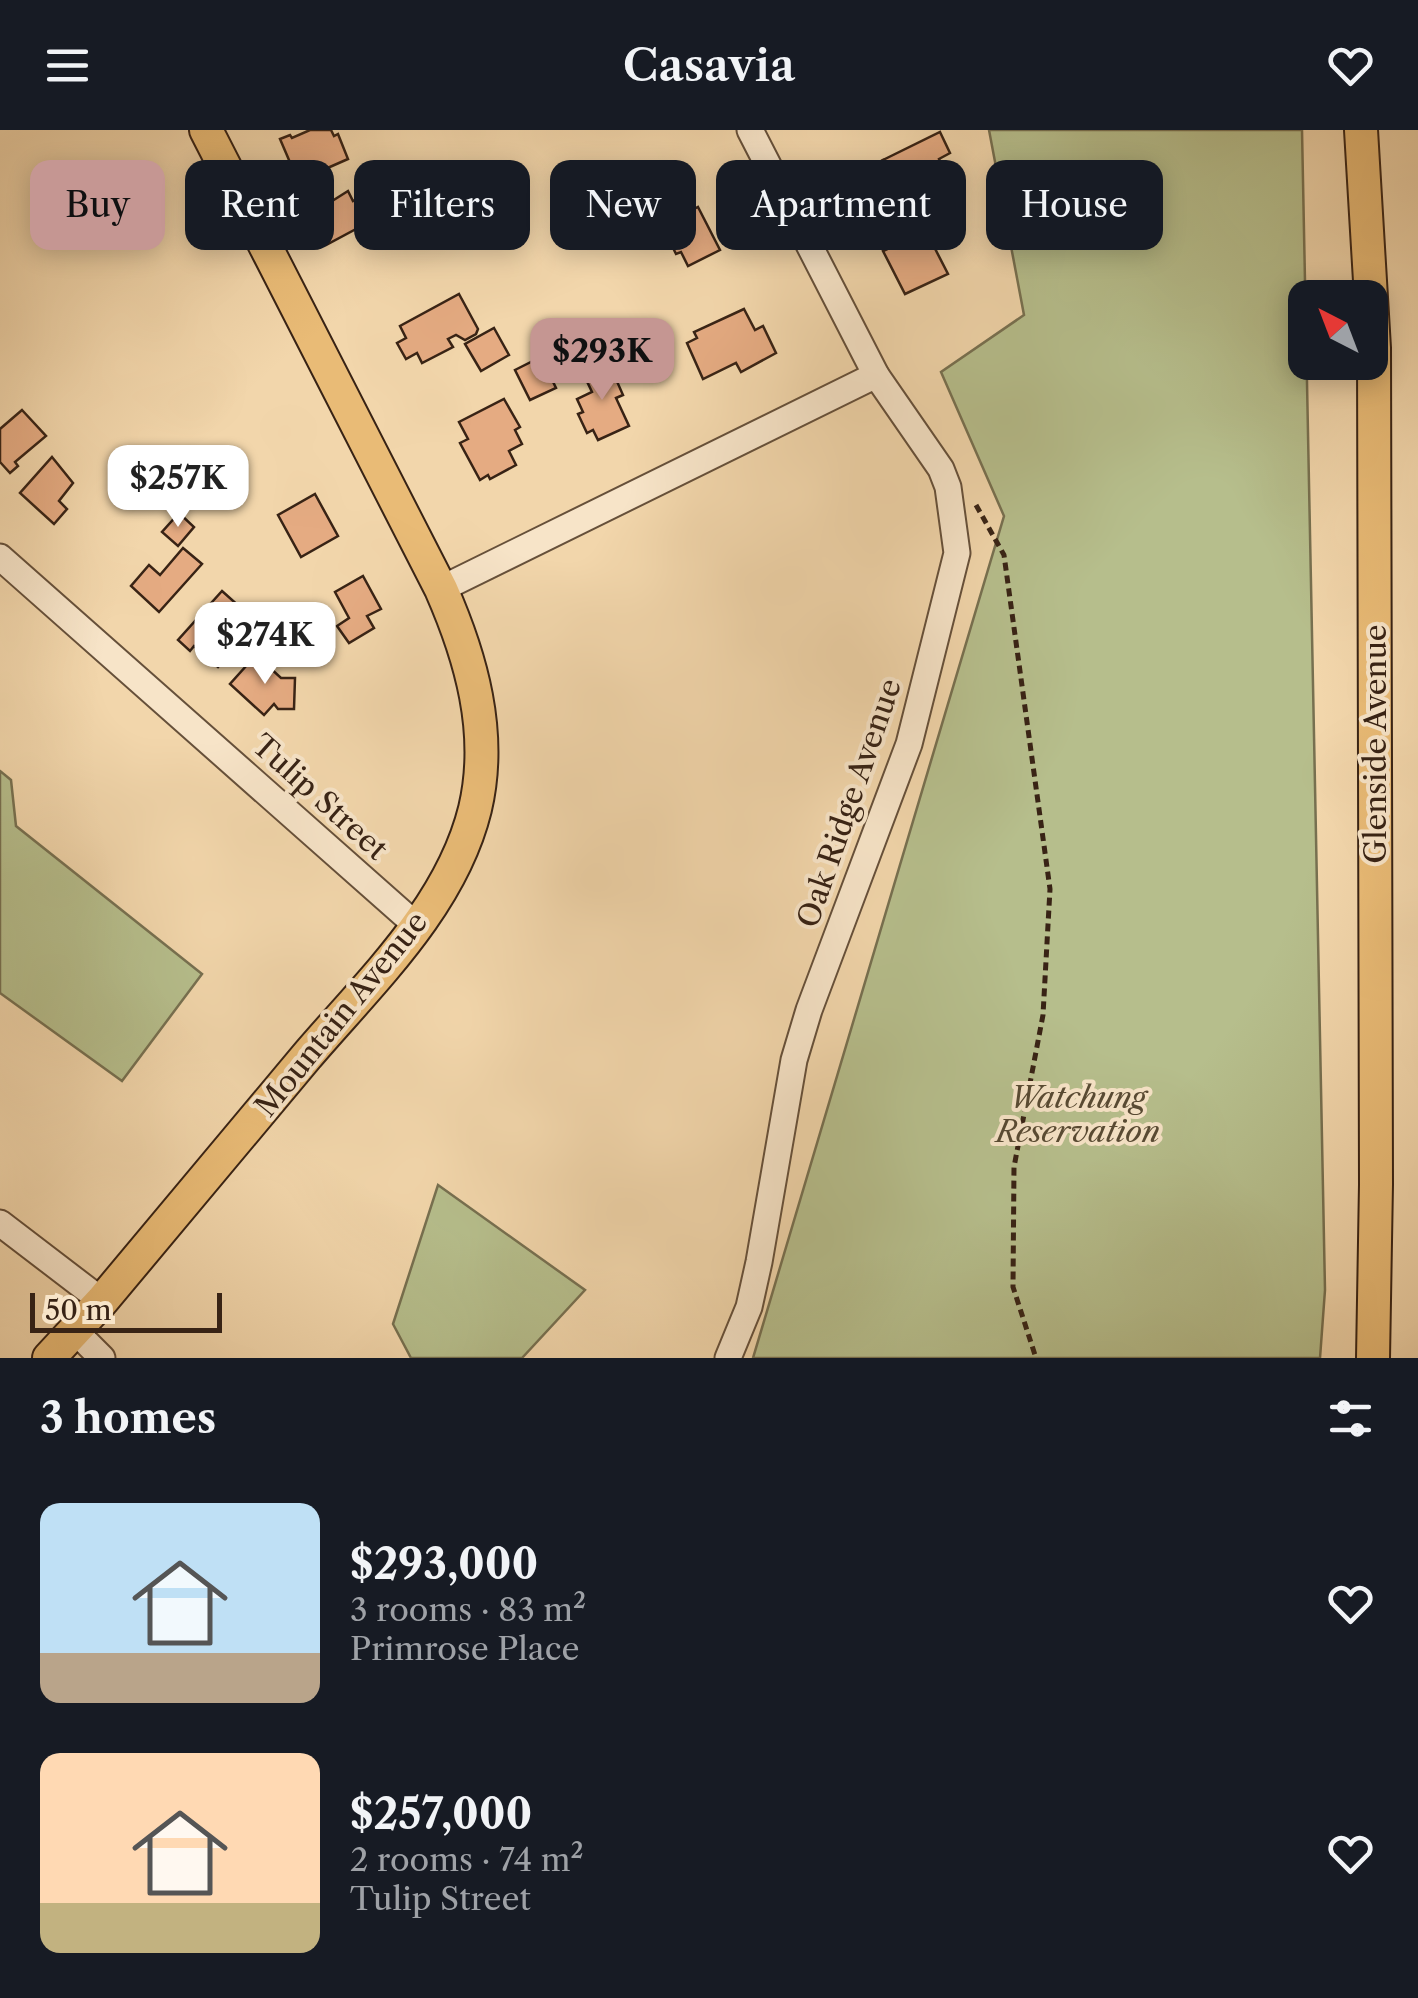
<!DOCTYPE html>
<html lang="en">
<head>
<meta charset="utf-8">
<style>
	:root { --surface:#171b24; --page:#20242c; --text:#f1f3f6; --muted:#9ea1a6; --accent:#c59692 }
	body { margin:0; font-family:"Libre Caslon Text",serif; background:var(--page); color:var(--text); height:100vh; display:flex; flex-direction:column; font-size:38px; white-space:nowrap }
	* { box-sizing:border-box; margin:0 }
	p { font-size:32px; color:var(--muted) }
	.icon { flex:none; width:55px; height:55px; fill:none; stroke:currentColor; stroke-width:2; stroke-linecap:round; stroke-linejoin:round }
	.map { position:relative; height:1228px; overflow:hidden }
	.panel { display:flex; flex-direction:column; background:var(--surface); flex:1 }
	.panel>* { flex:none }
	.guide { position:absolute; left:30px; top:30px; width:1360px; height:90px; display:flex; gap:20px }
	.needle { width:65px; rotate:318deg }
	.controls { position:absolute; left:1288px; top:150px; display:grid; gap:20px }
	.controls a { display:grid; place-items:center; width:100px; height:100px; border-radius:20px; background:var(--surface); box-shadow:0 5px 25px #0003; font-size:50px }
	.scale { position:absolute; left:30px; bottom:25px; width:192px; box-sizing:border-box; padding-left:10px; border:5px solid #382315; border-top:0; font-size:28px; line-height:35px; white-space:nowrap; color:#382315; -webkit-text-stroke:8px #f7e4c8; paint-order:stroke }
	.price { position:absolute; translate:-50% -85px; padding:0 22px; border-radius:20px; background:#fff; color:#222; font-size:32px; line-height:65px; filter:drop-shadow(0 2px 5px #0008) }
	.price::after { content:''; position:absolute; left:50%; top:60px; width:30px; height:22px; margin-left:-15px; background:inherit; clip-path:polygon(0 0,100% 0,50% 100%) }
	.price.active { background:var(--accent); color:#111 }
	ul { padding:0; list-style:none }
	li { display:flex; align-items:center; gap:30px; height:250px; padding:0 40px }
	li span { display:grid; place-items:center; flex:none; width:280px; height:200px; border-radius:20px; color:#555 }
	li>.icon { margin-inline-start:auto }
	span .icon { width:120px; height:120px; fill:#fffc; stroke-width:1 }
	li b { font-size:42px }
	h2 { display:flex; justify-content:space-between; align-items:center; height:120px; padding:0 40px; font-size:42px }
	.chip { padding:0 35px; border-radius:20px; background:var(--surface); box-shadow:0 5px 25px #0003; font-size:35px; line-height:90px }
	.chip.active { background:var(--accent); color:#111 }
	header { display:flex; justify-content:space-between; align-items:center; height:130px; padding:0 40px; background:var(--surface); font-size:45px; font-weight:600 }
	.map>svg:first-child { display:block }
	.green { fill:#b6be8c; stroke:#777050; stroke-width:2.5 }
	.building { fill:#e5ab82; stroke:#382315; stroke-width:2.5 }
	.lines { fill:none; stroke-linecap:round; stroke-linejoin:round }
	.minor-casing { stroke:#66503a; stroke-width:29 }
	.major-casing { stroke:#382315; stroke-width:36 }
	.path { stroke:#382315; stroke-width:5; stroke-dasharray:8 5; stroke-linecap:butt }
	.minor { stroke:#f7e4c8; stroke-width:25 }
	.major { stroke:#e9bb76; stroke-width:32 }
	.labels { text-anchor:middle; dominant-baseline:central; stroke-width:8; stroke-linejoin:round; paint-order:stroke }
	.street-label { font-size:30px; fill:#382315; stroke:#f7e4c8 }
	.park-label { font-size:30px; font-style:italic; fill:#584a33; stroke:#f7e4c8 }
</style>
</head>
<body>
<header><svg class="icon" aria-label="menu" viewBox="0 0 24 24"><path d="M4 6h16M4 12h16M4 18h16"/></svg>Casavia<svg class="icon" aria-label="heart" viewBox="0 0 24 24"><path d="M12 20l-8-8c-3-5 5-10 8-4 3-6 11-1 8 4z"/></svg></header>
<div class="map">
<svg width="1418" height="1228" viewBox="0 0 1418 1228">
	<rect width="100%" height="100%" fill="#f2d6ab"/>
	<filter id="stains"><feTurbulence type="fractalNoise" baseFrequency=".002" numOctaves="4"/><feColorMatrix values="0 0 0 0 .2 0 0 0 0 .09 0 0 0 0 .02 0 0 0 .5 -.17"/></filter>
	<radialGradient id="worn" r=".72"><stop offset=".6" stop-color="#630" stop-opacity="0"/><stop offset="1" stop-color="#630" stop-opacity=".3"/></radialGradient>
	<g class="green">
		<path d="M 989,0 L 1302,0 L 1325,1160 L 1320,1228 L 753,1228 L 1004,386 L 941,242 L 1024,185 Z"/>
		<path d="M 0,641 L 11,650 L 16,696 L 202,844 L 122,951 L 0,863 Z"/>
		<path d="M 438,1055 L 585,1160 L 522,1228 L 411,1228 L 393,1194 Z"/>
	</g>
	<g class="building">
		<path d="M 310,0 L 331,0 L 334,6 L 338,4 L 348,29 L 298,51 L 280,9 L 290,5 L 292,8 Z"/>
		<path d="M 940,2 L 950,23 L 939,29 L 946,45 L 901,67 L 883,30 Z"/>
		<path d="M 883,30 L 894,54 L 873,65 L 862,41 Z"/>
		<path d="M 348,61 L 353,71 L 357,69 L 369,92 L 326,115 L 310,85 Z"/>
		<path d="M 698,77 L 720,120 L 688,136 L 681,122 L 676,124 L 662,95 Z"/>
		<path d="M 926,101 L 948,144 L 905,164 L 883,121 Z"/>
		<path d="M 459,164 L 478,199 L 476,204 L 465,210 L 456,205 L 448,209 L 453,217 L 422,233 L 417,223 L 406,229 L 397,213 L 406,208 L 400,196 Z"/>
		<path d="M 744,179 L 755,200 L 763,196 L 776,223 L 741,242 L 736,233 L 703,249 L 687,213 L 697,208 L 694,202 Z"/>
		<path d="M 494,198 L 509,225 L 481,241 L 465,214 Z"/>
		<path d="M 623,208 L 634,231 L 619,238 L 608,216 Z"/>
		<path d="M 541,227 L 556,258 L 530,270 L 515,240 Z"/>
		<path d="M 608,231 L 623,265 L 616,268 L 629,296 L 598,310 L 593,300 L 587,303 L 578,284 L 583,282 L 577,269 L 592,262 L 583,243 Z"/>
		<path d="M 504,269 L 520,297 L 515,300 L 522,314 L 509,321 L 516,335 L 490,349 L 488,345 L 480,350 L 460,313 L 468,309 L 459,292 Z"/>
		<path d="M 22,280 L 46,306 L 15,332 L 18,336 L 10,343 L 0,332 L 0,299 Z"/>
		<path d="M 52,327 L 73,353 L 59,371 L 67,379 L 54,394 L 20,363 Z"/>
		<path d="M 315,364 L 338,406 L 301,427 L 278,385 Z"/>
		<path d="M 179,383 L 194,397 L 178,416 L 162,402 Z"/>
		<path d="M 183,418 L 202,434 L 159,482 L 131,456 L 149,435 L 160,445 Z"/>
		<path d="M 363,446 L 381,479 L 367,486 L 374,498 L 349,513 L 337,496 L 349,488 L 335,462 Z"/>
		<path d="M 222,461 L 240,477 L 223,496 L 231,504 L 224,511 L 233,520 L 218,537 L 194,516 L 190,521 L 178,510 Z"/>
		<path d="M 256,525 L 281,548 L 295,548 L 294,579 L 278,579 L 274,574 L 264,585 L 230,554 Z"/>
	</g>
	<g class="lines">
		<defs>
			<g id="minor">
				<path d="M 0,427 L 417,796"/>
				<path d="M 441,459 L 876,245"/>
				<path d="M 0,1093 L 102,1171"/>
				<path d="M 75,1201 L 102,1228"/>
				<path d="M 728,1228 L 749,1177 L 759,1132 L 794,930 L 809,880 L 909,614 L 957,423 L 948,357 L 941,339 L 876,245 L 750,0"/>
			</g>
			<g id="major">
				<path d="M 1361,0 L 1374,218 L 1376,1054 L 1373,1228"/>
				<path d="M 49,1228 L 102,1171 C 170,1090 238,1009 306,927 C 369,853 451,777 475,679 C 493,603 471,527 441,459 L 206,0"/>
			</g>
		</defs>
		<use href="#minor" class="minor-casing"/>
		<use href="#major" class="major-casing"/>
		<path class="path" d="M 976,375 L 1004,425 L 1050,759 L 1043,885 L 1014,1037 L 1013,1157 L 1036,1228"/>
		<use href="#minor" class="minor"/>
		<use href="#major" class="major"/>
	</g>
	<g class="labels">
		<g class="street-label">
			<text transform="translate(1375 614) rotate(-90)">Glenside Avenue</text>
			<text transform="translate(320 667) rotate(42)">Tulip Street</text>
			<text transform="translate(849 673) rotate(-71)">Oak Ridge Avenue</text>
			<text transform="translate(341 884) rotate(-51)">Mountain Avenue</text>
		</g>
		<g class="park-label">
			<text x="1078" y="967">Watchung<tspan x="1078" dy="34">Reservation</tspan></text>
		</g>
	</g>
	<rect width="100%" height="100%" filter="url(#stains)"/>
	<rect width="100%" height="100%" fill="url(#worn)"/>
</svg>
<div class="controls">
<a><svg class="needle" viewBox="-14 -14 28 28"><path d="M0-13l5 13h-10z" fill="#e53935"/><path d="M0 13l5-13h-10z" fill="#9ea1a6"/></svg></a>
</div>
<div class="scale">50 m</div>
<b class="price active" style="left:602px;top:273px">$293K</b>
<b class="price" style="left:178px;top:400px">$257K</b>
<b class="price" style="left:265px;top:557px">$274K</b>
<div class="guide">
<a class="chip active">Buy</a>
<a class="chip">Rent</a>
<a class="chip">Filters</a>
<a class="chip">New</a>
<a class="chip">Apartment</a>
<a class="chip">House</a>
</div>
</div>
<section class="panel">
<h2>3 homes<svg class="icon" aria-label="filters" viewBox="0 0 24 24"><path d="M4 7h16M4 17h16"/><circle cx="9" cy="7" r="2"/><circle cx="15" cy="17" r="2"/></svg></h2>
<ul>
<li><span style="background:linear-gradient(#bfe0f5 75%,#b9a48a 0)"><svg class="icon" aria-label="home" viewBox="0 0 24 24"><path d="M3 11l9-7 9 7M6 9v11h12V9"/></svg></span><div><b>$293,000</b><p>3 rooms · 83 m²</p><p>Primrose Place</p></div><svg class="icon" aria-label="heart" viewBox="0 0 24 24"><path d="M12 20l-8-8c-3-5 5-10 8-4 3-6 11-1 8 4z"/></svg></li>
<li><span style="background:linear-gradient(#ffd9b3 75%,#c2b280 0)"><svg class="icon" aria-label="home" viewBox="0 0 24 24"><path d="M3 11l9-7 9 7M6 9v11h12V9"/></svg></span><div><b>$257,000</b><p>2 rooms · 74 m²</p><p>Tulip Street</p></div><svg class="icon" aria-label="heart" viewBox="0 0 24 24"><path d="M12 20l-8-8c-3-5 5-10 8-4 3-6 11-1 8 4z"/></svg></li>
</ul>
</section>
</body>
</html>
